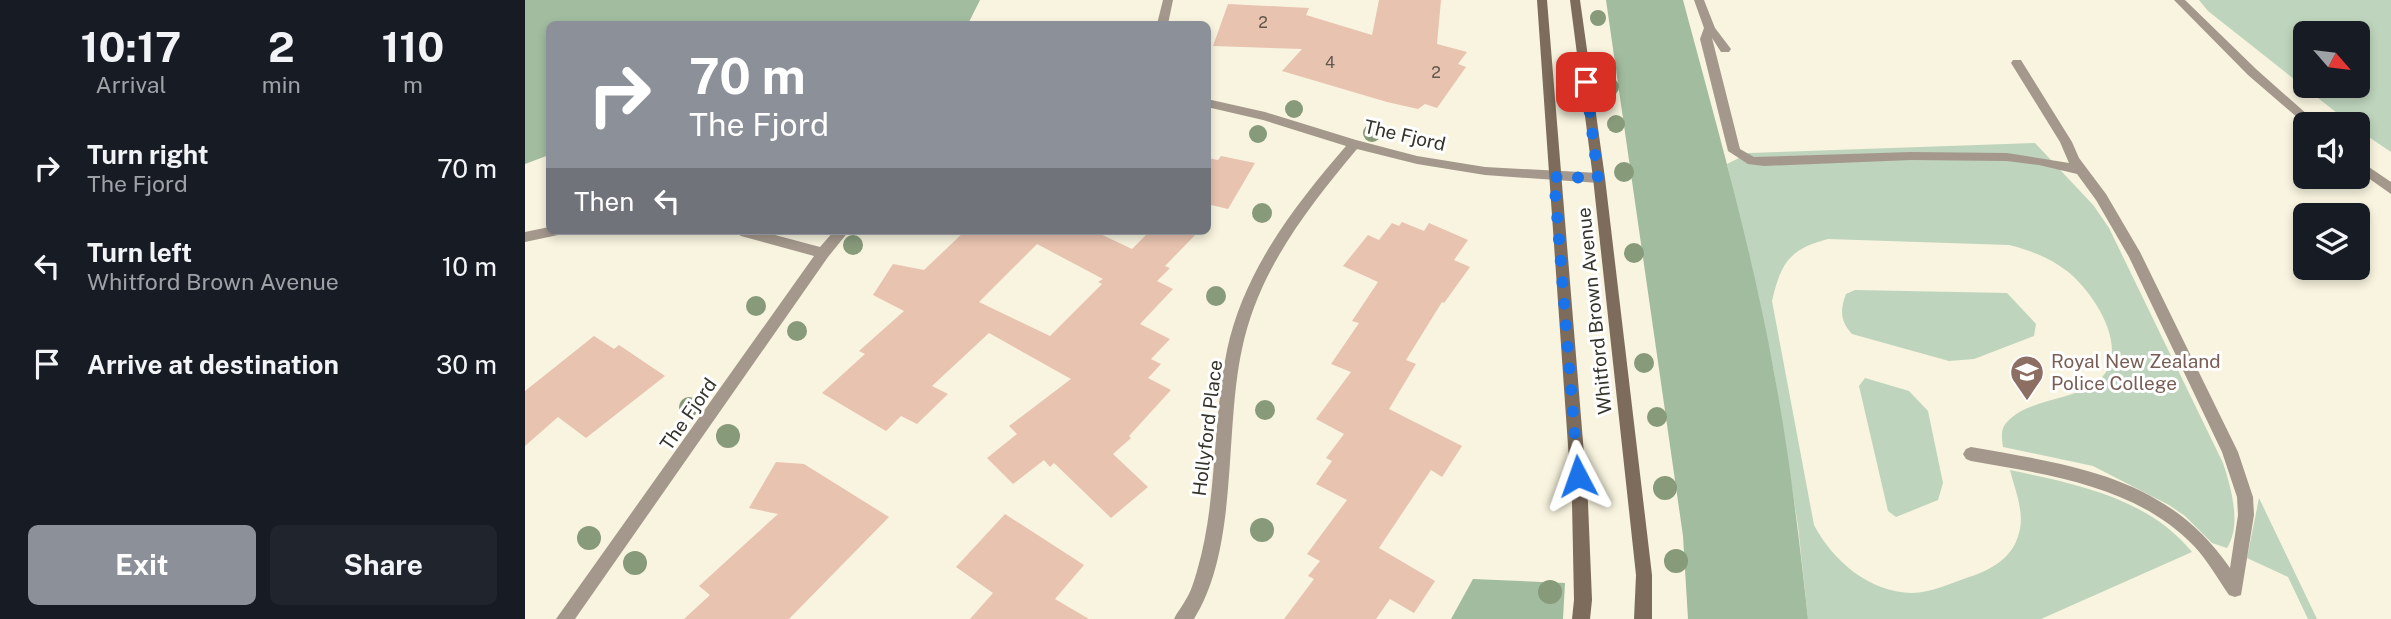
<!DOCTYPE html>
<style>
:root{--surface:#171b24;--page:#20242c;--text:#f1f3f6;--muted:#9ea1a6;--accent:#8c9099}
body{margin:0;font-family:"Public Sans",sans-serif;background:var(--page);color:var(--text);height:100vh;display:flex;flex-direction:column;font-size:26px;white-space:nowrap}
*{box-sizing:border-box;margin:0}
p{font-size:23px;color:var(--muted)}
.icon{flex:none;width:38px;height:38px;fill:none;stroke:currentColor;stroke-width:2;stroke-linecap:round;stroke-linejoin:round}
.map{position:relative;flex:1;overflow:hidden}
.drawer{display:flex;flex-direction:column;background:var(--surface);width:525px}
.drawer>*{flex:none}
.banner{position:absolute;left:21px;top:21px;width:665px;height:214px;border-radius:10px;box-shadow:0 4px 10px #0003;background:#8c9099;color:#fff;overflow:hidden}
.needle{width:46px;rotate:118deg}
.tools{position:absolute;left:1768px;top:21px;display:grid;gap:14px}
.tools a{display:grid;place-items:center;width:77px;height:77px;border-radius:10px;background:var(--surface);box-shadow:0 4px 10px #0003;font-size:35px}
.pin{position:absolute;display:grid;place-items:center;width:60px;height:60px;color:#fff;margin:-30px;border-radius:14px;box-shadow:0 4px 10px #0006}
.me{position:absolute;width:77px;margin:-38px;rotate:356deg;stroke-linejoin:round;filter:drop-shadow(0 0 5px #0008)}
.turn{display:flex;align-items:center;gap:24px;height:147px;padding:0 28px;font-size:32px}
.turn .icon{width:91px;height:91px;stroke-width:2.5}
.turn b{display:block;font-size:49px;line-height:60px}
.then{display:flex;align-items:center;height:66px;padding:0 28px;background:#0003;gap:14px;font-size:26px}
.eta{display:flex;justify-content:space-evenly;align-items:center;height:119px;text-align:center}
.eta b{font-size:42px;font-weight:700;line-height:49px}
.button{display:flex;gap:14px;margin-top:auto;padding:14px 28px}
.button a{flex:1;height:80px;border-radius:10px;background:var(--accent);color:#fff;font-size:28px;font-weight:700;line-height:80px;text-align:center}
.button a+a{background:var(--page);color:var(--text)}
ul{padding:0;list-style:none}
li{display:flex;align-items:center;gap:21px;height:98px;padding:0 28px}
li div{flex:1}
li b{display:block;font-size:26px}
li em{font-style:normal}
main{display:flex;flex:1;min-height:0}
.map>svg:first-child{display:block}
.green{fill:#bed4bc;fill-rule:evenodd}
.forest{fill:#a2bc9f}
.building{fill:#e8c3b0;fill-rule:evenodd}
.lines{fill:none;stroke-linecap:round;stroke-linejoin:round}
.service{fill:#a4988c;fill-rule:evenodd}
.minor{fill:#a4988c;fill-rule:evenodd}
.tertiary{fill:#a4988c;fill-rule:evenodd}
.secondary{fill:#7d6c5b;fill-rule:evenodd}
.tree{fill:#879a7a}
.route{stroke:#1a73e8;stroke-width:12;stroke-dasharray:0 21.6}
.labels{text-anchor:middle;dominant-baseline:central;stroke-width:6;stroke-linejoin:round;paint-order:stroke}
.number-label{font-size:16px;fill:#62584c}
.street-label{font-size:19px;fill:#35342b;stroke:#fff}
.education-label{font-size:19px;fill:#785e54;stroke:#fff;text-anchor:start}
</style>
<main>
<section class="drawer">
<div class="eta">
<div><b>10:17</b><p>Arrival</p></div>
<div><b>2</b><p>min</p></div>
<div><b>110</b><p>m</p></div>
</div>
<ul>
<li><svg class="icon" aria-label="right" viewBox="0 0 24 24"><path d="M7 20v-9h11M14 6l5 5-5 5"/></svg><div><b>Turn right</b><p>The Fjord</p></div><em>70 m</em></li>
<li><svg class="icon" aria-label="left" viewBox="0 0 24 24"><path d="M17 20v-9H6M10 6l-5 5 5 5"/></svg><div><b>Turn left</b><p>Whitford Brown Avenue</p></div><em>10 m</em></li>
<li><svg class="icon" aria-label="arrive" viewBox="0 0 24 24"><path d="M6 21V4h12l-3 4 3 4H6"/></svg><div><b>Arrive at destination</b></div><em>30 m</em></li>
</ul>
<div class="button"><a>Exit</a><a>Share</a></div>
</section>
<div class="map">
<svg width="1866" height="619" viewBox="0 0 1866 619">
<rect width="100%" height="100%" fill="#f8f4df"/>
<!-- green -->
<path class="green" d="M1674 0H1866V152L1832 129V124H1826L1683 11ZM1780 33H1832V86H1780Z
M1510 143 1569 206 1584 228 1698 463C1706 487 1717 525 1702 548L1687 543 1660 516 1644 505 1568 466 1478 447C1477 439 1475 429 1482 422 1503 399 1544 401 1569 384 1611 356 1570 293 1542 271 1525 258 1505 250 1484 245L1303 239C1265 249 1256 262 1247 301L1289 525C1308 561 1344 592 1387 593 1406 593 1426 583 1444 577 1466 570 1488 558 1494 533 1500 513 1490 490 1485 470 1550 484 1622 497 1667 552L1516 619H1283L1273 526 1249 372 1202 164 1224 153Z
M1330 290 1482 293 1511 324 1509 336 1449 359 1424 361 1327 334C1315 321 1315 310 1321 294Z
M1340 378 1384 391 1403 411 1418 483 1413 500 1371 517 1363 511 1334 386Z
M1734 498 1792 619H1783L1763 577 1722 558Z"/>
<!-- forest -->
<path class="forest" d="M0 0H455L443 24H24V155L0 164Z
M1081 0H1158C1191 123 1226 246 1249 372 1264 453 1274 536 1283 619H1163L1158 536Z
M948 579 1040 583 1038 619H926Z"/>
<!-- building -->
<path class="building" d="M854 0H916L912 44 942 52 933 64 941 67 912 108 900 104 893 109 862 102 757 71 777 49 688 46 703 4 784 8 781 15 847 35Z
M696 156 730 163 703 209 682 204V158L693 160Z
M877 222 899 231 904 223 943 240 929 260 945 267 919 303 917 302 881 360 891 364 864 409 937 446 917 477 906 470 854 548 910 581 889 613 865 599 851 619H759L789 579 783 576 795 561 782 554 822 500 791 484 807 461 801 458 819 434 791 419 826 372 806 364 834 323 827 321 853 282 818 266 843 235 854 240 867 223 874 226Z
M440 231H569L607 249 625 231H674L640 266 645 268 632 281 648 289 615 324 645 339 626 359 636 364 623 378 646 390 604 436 606 438 588 454 623 487 586 518 529 463 525 467 519 460 488 484 462 458 492 434 484 426 546 379 464 333 407 386 423 394 392 424 376 416 361 431 297 393 340 354 334 351 379 311 348 295 368 264 399 270ZM512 244 578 279 573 282 577 284 525 336 454 302Z
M69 336 89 349 94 345 140 376 61 438 33 417 0 446V391Z
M251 462 279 464 364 517 264 619H159L185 595 174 586 253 514 224 508Z
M480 514 559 565 530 599 564 619H445L468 593 431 567Z"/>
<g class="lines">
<!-- service -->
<path class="service" d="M1169 0H1179L1190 28 1206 49 1204 52H1196L1187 38 1215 149 1229 157 1386 152 1482 153 1544 163 1535 142 1486 63 1488 60H1496L1547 142 1554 158 1581 194 1615 252 1713 452 1728 497 1729 515 1716 595 1710 597 1704 595C1693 579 1683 561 1669 546 1611 486 1525 475 1446 461L1441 459 1438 454 1441 449 1446 447C1547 465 1642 476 1705 568L1713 515 1712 497 1697 452 1604 257 1571 200 1552 174 1514 165 1482 161 1386 160 1239 166 1223 164 1203 151 1175 39 1179 28Z"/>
<!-- minor -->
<path class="minor" d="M638 0H648L643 24H632Z
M682 99 740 112 831 140 892 156 960 167 1074 173 1080 178 1074 183 960 175 892 164 832 149C782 209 733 271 717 349 699 431 714 547 669 619H649C652 612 657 607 660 601 666 592 669 581 672 571 693 499 687 423 702 350 719 271 769 206 821 146L738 120 682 107Z
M24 227V231H35L33 235 0 242V232Z
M209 231H235L295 247 309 231H324L303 257 50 619H31L289 256 216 236Z"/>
<!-- tertiary -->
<path class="tertiary" d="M1649 0H1660L1731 69 1793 124H1780L1723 75Z
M1832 159 1866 182V194L1832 170Z"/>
<!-- secondary -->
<path class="secondary" d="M1012 0H1022L1063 503 1067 600 1065 619H1047L1049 600 1047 503Z
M1045 0H1055L1080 178 1127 575V619H1109L1111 575 1068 178Z"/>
</g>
<!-- trees -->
<g class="tree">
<circle cx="1073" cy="18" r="8"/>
<circle cx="1085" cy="87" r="9"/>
<circle cx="769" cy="109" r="9"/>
<circle cx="1091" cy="124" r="9"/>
<circle cx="847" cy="133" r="9"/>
<circle cx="733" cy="134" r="9"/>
<circle cx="1099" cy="172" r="10"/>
<circle cx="737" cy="213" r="10"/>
<circle cx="328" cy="245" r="10"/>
<circle cx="1109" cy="253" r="10"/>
<circle cx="691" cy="296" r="10"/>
<circle cx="231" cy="306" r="10"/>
<circle cx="272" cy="331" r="10"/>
<circle cx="1119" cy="363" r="10"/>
<circle cx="164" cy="407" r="10"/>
<circle cx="740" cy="410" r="10"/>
<circle cx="1132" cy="417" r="10"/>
<circle cx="203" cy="436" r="12"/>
<circle cx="1140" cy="488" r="12"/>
<circle cx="737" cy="530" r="12"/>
<circle cx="64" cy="538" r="12"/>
<circle cx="1151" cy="561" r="12"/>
<circle cx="110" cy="563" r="12"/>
<circle cx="1025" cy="592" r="12"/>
</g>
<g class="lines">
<!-- route -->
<path class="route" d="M1053 476 1029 177 1073 178 1061 82"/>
</g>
<!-- icons -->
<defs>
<g id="university-pin" transform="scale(1.75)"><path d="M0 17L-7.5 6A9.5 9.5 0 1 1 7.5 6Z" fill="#8d6e63" stroke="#fff"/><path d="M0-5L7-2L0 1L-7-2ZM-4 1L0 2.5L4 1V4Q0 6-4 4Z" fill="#fff"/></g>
</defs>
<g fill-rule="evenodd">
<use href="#university-pin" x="1502" y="372"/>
</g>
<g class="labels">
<!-- number labels -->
<g class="number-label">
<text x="738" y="22">2</text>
<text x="805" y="62">4</text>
<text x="911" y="72">2</text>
</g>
<!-- street labels -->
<g class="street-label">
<text transform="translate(880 135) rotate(13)">The Fjord</text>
<text transform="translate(1069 311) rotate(-96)">Whitford Brown Avenue</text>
<text transform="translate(163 414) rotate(-55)">The Fjord</text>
<text transform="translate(682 428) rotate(-83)">Hollyford Place</text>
</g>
<!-- education labels -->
<g class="education-label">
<text x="1526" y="361">Royal New Zealand<tspan x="1526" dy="22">Police College</tspan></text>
</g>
</g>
</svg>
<div class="tools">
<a><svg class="needle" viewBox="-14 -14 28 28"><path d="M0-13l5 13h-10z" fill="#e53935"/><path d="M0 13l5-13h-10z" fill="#9ea1a6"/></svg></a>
<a><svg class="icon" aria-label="sound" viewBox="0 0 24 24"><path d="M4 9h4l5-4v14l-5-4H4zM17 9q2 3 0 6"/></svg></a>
<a><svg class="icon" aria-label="layers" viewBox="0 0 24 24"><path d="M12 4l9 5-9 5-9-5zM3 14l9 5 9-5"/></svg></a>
</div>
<div class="pin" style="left:1061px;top:82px;background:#d93025"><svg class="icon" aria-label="arrive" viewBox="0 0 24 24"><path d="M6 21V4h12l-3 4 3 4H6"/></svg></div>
<svg class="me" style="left:1053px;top:476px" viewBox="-20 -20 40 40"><path d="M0-17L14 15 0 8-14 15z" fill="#1a73e8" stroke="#fff" stroke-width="4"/></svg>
<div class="banner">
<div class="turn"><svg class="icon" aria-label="right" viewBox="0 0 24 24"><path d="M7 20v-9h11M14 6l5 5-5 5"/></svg><div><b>70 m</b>The Fjord</div></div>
<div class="then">Then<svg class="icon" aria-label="left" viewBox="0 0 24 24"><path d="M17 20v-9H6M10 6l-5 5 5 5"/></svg></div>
</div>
</div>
</main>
